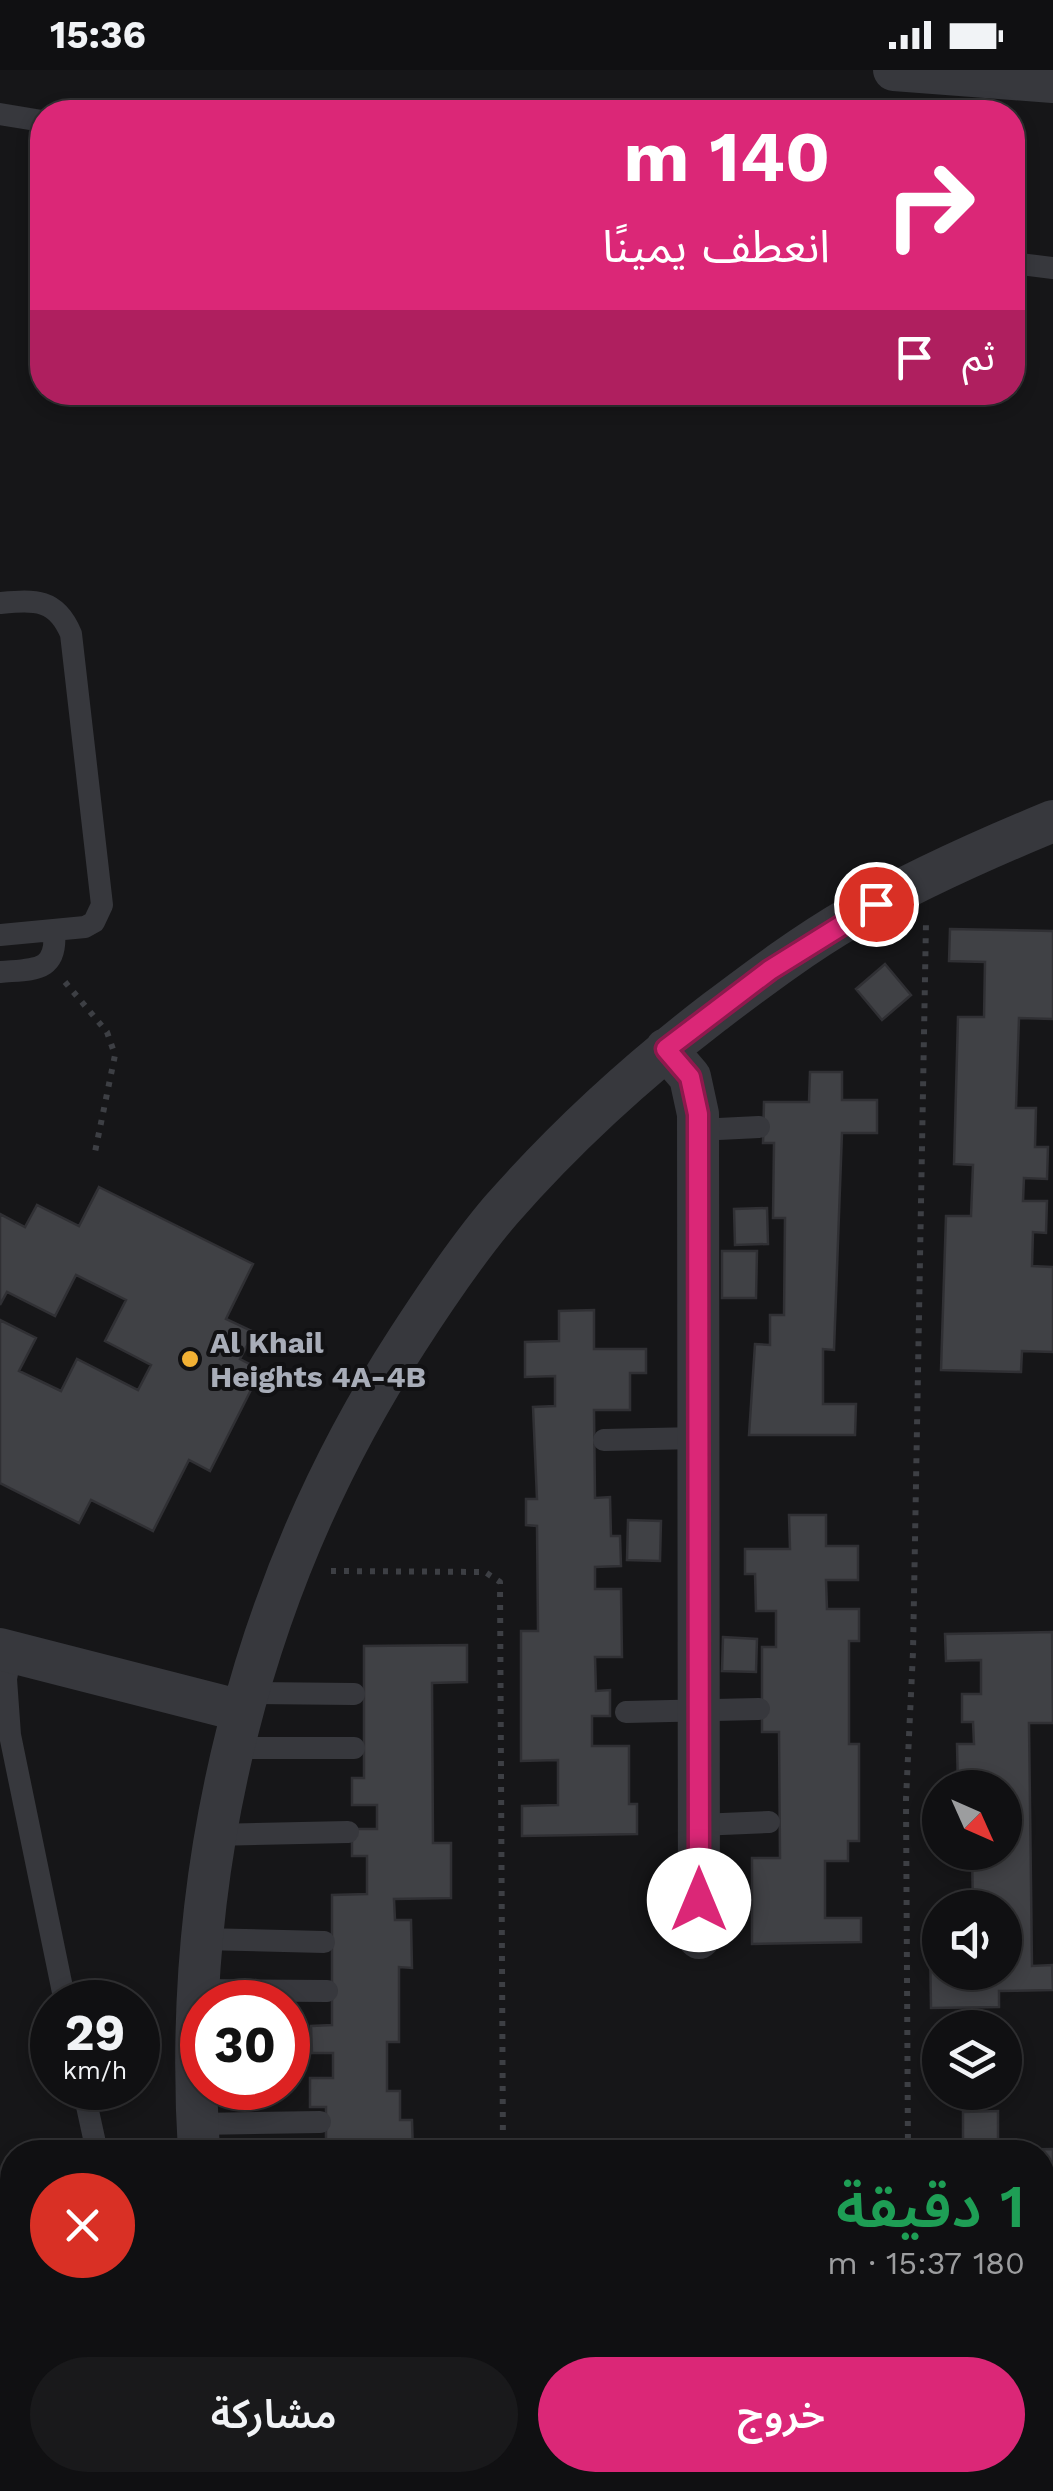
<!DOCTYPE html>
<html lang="ar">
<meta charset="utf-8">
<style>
:root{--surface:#101012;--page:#19191b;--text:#f1f3f6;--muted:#9c9d9f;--line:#303032;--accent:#db2777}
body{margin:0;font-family:"Work Sans","Noto Sans Arabic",sans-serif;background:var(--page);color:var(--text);direction:rtl;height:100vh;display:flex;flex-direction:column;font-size:38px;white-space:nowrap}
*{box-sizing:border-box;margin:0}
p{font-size:32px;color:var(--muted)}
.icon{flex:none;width:55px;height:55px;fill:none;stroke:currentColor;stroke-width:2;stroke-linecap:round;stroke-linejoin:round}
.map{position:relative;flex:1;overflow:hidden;direction:ltr}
.side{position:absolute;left:0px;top:2070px;width:1055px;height:352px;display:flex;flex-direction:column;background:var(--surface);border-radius:40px 40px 0 0;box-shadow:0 5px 15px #0003,0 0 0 2px var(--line);direction:rtl}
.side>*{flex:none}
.guide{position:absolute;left:30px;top:30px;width:995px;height:305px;border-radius:40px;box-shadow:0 5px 15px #0003,0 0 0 2px var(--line);direction:rtl;background:#db2777;color:#fff;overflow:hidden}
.needle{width:65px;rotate:135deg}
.buttons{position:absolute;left:922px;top:1700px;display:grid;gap:20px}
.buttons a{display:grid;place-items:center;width:100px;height:100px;border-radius:50%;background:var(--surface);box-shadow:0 5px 15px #0003,0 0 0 2px var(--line);font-size:50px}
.speed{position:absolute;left:30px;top:1910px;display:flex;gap:20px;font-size:50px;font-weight:700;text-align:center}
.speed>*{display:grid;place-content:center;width:130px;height:130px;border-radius:50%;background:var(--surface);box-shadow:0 5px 15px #0003,0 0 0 2px var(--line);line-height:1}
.speed small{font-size:25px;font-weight:400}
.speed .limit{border:15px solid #d22;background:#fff;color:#111}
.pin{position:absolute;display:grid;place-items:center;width:85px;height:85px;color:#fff;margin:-42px;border:5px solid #fff;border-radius:50%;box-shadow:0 2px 10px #0007}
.me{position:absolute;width:110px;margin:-55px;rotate:0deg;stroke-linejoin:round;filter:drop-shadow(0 0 8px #0008)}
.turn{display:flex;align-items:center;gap:35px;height:210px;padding:0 30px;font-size:45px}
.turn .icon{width:130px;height:130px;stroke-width:2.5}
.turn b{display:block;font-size:70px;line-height:85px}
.then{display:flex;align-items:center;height:95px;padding:0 30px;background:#0003;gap:20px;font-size:38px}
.round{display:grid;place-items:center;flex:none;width:105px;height:105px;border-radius:52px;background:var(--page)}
.headline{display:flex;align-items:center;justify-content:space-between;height:170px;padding:0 30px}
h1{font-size:60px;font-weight:600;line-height:75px;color:#1e9e55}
.primary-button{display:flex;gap:20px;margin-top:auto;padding:20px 30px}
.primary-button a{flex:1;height:115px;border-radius:60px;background:var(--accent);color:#fff;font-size:40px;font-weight:600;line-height:115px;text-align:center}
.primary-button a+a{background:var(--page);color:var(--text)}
.status{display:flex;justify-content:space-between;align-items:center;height:70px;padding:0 50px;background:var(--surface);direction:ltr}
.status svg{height:28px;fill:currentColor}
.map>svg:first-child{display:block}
.building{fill:#404145;stroke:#303034;stroke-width:2.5}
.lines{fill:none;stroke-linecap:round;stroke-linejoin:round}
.path{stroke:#3d3f44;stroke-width:6;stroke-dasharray:5 8;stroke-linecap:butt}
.service{stroke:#37383d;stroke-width:22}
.minor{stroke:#37383d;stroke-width:42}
.route-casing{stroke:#8e194d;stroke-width:25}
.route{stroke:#db2777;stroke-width:18}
.poi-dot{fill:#f2b134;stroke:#111113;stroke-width:4}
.labels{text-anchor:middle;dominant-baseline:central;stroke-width:8;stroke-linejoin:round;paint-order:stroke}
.poi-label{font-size:30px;font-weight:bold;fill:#a8adb8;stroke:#111113;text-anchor:start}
</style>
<div class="status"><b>15:36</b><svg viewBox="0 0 49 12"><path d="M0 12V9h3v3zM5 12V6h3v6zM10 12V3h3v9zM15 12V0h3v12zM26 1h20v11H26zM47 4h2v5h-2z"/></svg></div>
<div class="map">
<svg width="1053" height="2421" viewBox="0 0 1053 2421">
<rect width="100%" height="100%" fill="#161618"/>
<!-- building -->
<path class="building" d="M950 859 1053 861V949L1019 948 1016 1038H1036L1035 1077H1048L1047 1109 1024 1108 1023 1131H1047L1046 1163 1033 1162 1032 1196 1053 1197V1282L1022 1281 1021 1302 941 1300 946 1146H971L973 1095 954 1094 958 947H984L985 892 949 891Z
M885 894 911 925 882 950 856 919Z
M810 1002H842V1030H877V1063H842L834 1280 823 1279V1334H856L855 1365H749L755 1274 770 1275V1245H784L785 1148H773L774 1073H763L764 1032H809Z
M99 1117 253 1194 226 1249 254 1262 240 1289 261 1300 210 1401 189 1390 153 1461 91 1430 79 1453 0 1413V1250L36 1268 19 1301 61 1321 77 1289 138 1320 151 1295 105 1271 126 1230 76 1205 55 1246 7 1222 0 1235V1144L25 1157 37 1135 79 1156Z
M767 1138 768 1174 735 1175 734 1139Z
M722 1181H757L756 1228H722Z
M594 1240V1279H646V1303H630V1340H594L595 1428 610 1427 611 1466H620L621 1496 595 1497V1519H621L622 1587H595L596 1621 610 1620V1646H592V1676H629V1734H637V1764L522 1766V1736L558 1735V1690L521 1691V1561H538L537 1456 526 1455V1429H537L533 1337 555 1336V1306L525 1307V1272L559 1271V1241Z
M789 1445H826V1476H858V1510H826L827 1539H859V1571H849V1674H859V1771H848V1791H825V1848H861V1872L752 1874V1788H780L779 1662H762V1577H776V1541H756L755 1504H745V1479H790Z
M628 1450 661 1451 660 1491 627 1490Z
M1052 1562 1053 1653H1029L1032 1896 1052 1895 1053 1920 999 1921V1937L931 1938 930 1871H940V1902H1005V1838H973L972 1782H1005V1718H958L957 1674H974L973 1652H962V1624H981V1590L946 1591 945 1564Z
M723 1567 757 1569 756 1602 722 1601Z
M467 1575V1612L432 1613 433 1773H451V1828L394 1829 395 1850H411L412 1898 399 1897V1972H387V2021H400V2050H412L413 2082H338V2078L326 2079V2037H310V2008H333V1983H312L311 1956 332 1955V1825L367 1824V1786H352V1759H377V1735H352V1708H364V1576Z
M998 2041V2080L1053 2079V2103H1042V2082H926V2071H963V2042Z
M1042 2318H1051L1053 2408H1042Z
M523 2410H600V2421H522Z
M777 2410H850V2413H862V2421H777Z"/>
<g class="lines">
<!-- path -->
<path class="path" d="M65 912 107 962 115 985 95 1082
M331 1501 485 1502 500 1512 503 2082
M908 2082 906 1729 913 1582 926 852
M504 2410V2421
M910 2410 911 2421"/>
<!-- service -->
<path class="service" d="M0 44 42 51
M1012 193 1053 198
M0 533C35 530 56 528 71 564L102 835 94 852 85 857 0 865
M0 902C33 899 58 903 54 861
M698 1060 759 1057
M604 1370 698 1368
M11 1582 6 1609 10 1665 65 1932
M246 1623 354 1624
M626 1642 759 1639
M232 1678H354
M699 1755 769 1752
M214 1765 348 1762
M201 1869 324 1872
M197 1920 327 1921
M83 2018 97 2082
M197 2054 320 2052
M0 2179 12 2237
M50 2410 52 2421
M164 2410 167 2421"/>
<!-- minor -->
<path class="minor" d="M894 0 1053 12
M666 979 690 1007 698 1044 699 1868
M0 1579 242 1641
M199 2082C181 1797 251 1512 407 1271 436 1226 466 1181 501 1140 565 1067 636 1002 713 943 758 909 804 874 853 846 917 809 985 779 1053 751
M265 2410 269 2421
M700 2410 701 2421"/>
</g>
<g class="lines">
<!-- route casing -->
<g class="route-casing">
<path id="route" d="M699 1830 698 1044 690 1007 666 979 770 900 876 834"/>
</g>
<!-- route -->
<use href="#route" class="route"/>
</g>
<!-- markers -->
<circle class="poi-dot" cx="190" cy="1289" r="10"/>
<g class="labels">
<!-- poi labels -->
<g class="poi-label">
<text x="210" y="1272">Al Khail<tspan x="210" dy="34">Heights 4A-4B</tspan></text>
</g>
</g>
</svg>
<div class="buttons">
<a><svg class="needle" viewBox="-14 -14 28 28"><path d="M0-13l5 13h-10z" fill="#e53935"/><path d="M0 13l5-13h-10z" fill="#9c9d9f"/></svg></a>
<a><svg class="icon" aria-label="sound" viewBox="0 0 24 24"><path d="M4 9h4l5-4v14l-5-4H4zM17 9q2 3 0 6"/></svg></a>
<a><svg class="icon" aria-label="layers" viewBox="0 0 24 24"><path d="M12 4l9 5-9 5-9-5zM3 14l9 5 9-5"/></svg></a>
</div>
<div class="speed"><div>29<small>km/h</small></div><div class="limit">30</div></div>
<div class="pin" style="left:876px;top:834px;background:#d93025"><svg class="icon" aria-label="arrive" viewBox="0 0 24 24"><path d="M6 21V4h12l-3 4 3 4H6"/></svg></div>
<svg class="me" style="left:699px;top:1830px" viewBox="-20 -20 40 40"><circle r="19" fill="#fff"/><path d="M0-13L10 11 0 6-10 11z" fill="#db2777"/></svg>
<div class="guide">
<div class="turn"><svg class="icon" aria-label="right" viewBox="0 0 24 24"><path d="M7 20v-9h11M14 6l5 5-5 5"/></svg><div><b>140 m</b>انعطف يمينًا</div></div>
<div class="then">ثم<svg class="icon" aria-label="arrive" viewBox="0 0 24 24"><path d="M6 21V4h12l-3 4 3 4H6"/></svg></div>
</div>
<section class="side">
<div class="headline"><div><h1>1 دقيقة</h1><p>180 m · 15:37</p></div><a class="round" style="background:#d93025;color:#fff"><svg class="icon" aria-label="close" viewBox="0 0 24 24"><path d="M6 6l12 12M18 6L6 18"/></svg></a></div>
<div class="primary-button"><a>خروج</a><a>مشاركة</a></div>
</section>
</div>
